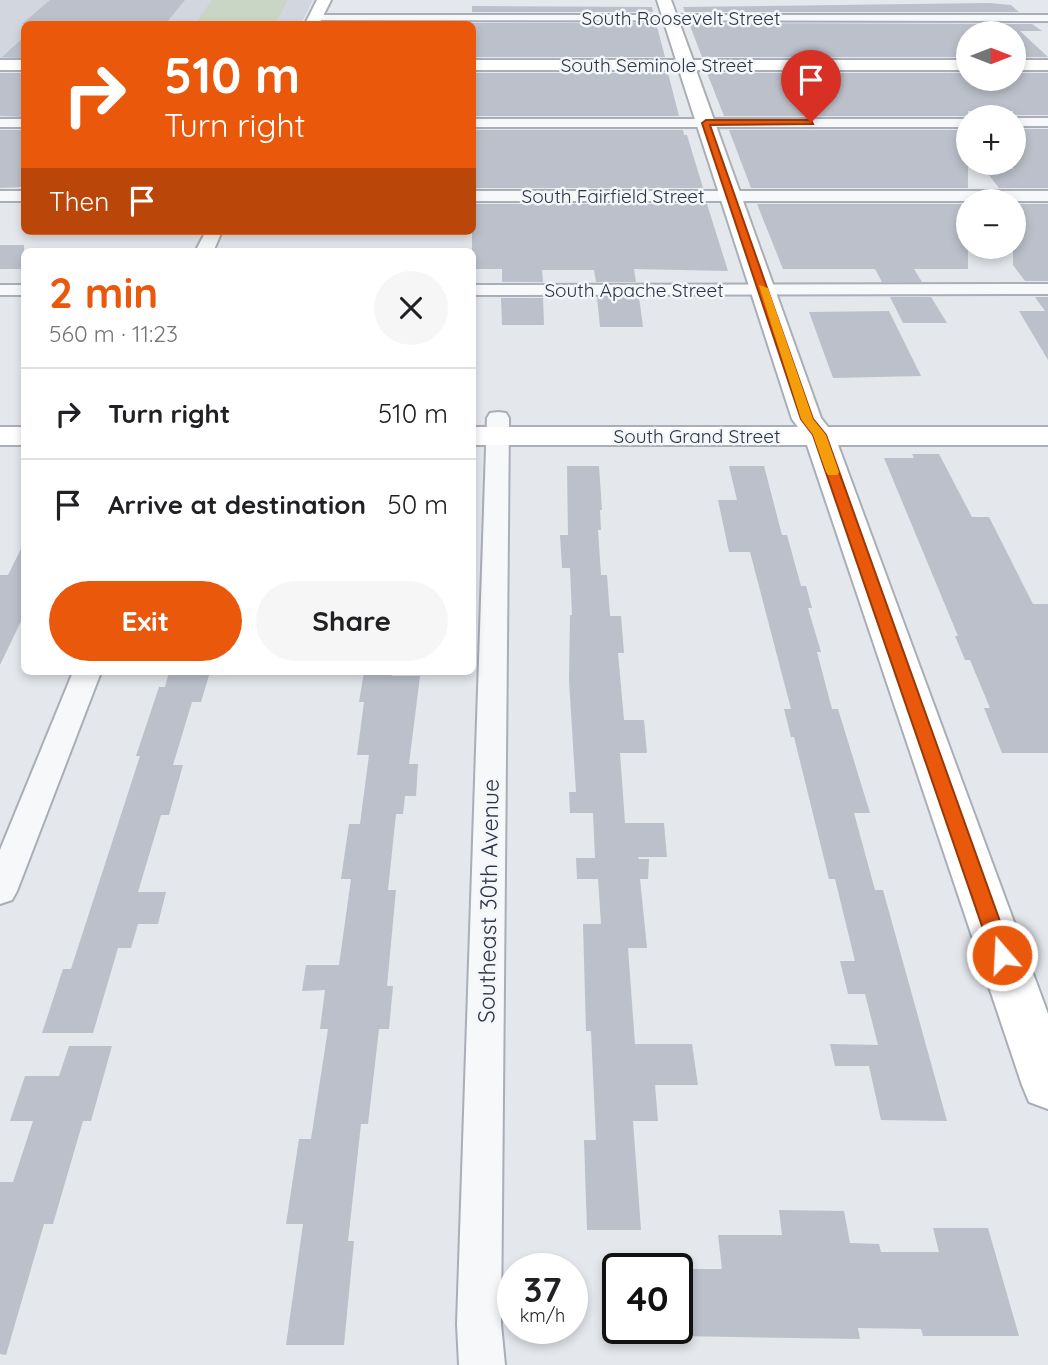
<!DOCTYPE html>
<meta charset="utf-8">
<style>
:root{--surface:#fff;--page:#f6f6f6;--text:#202124;--muted:#757577;--line:#e0e0e0;--accent:#ea580c}
body{margin:0;font-family:Quicksand,sans-serif;background:var(--page);color:var(--text);height:100vh;display:flex;flex-direction:column;font-size:26px;white-space:nowrap}
*{box-sizing:border-box;margin:0}
p{font-size:23px;color:var(--muted)}
.icon{flex:none;width:38px;height:38px;fill:none;stroke:currentColor;stroke-width:2;stroke-linecap:round;stroke-linejoin:round}
.map{position:relative;flex:1;overflow:hidden}
.sheet{position:absolute;left:21px;top:248px;width:455px;height:427px;display:flex;flex-direction:column;background:var(--surface);border-radius:10px;box-shadow:0 4px 10px #0003}
.sheet>*{flex:none}
.top-card{position:absolute;left:21px;top:21px;width:455px;height:214px;border-radius:10px;box-shadow:0 4px 10px #0003;background:#ea580c;color:#fff;overflow:hidden}
.needle{width:46px;rotate:90deg}
.buttons{position:absolute;left:956px;top:21px;display:grid;gap:14px}
.buttons a{display:grid;place-items:center;width:70px;height:70px;border-radius:50%;background:var(--surface);box-shadow:0 4px 10px #0003;font-size:35px}
.speed{position:absolute;left:497px;top:1253px;display:flex;gap:14px;font-size:35px;font-weight:700;text-align:center}
.speed>*{display:grid;place-content:center;width:91px;height:91px;border-radius:50%;background:var(--surface);box-shadow:0 4px 10px #0003;line-height:1}
.speed small{font-size:18px;font-weight:400}
.speed .limit{border:4px solid #111;border-radius:10px;background:#fff;color:#111}
.pin{position:absolute;display:grid;place-items:center;width:60px;height:60px;color:#fff;margin:-72px -30px;border-radius:50% 50% 50% 0;rotate:-45deg;box-shadow:0 0 7px #0007}
.pin .icon{rotate:45deg}
.me{position:absolute;width:77px;margin:-38px;rotate:341deg;stroke-linejoin:round;filter:drop-shadow(0 0 5px #0008)}
.turn{display:flex;align-items:center;gap:24px;height:147px;padding:0 28px;font-size:32px}
.turn .icon{width:91px;height:91px;stroke-width:2.5}
.turn b{display:block;font-size:49px;line-height:60px}
.then{display:flex;align-items:center;height:66px;padding:0 28px;background:#0003;gap:14px;font-size:26px}
.round{display:grid;place-items:center;flex:none;width:74px;height:74px;border-radius:37px;background:var(--page)}
.overview{display:flex;align-items:center;justify-content:space-between;height:119px;padding:0 28px}
h1{font-size:42px;font-weight:800;line-height:52px;color:var(--accent)}
.action{display:flex;gap:14px;margin-top:auto;padding:14px 28px}
.action a{flex:1;height:80px;border-radius:42px;background:var(--accent);color:#fff;font-size:28px;font-weight:800;line-height:80px;text-align:center}
.action a+a{background:var(--page);color:var(--text)}
ul{padding:0;list-style:none}
li{display:flex;align-items:center;gap:21px;height:91px;padding:0 28px;border-top:2px solid var(--line)}
li div{flex:1}
li b{display:block;font-size:26px}
li em{font-style:normal}
.map>svg:first-child{display:block}
.built{fill:#d2d6de}
.green{fill:#c9d6c5}
.building{fill:#bbc0ca}
.lines{fill:none;stroke-linecap:round;stroke-linejoin:round}
.street-casing{stroke:#a9aeb7;stroke-width:4}
.secondary-casing{stroke:#a9aeb7;stroke-width:4}
.street{fill:#f7f8fa;fill-rule:evenodd}
.secondary{fill:#fff;fill-rule:evenodd}
.route{fill:#ea580c;stroke:#983908;stroke-width:2}
.slow{fill:#f59e0b}
.labels{text-anchor:middle;dominant-baseline:central;stroke-width:5;stroke-linejoin:round;paint-order:stroke}
.far-street-label{font-size:19px;fill:#2b3445;stroke:#f4f6f9}
.street-label{font-size:23px;fill:#2b3445;stroke:#f4f6f9}
</style>
<div class="map">
<svg width="1048" height="1365" viewBox="0 0 1048 1365">
<rect width="100%" height="100%" fill="#e4e7ec"/>
<!-- built -->
<path class="built" d="M0 0H313L301 24H24V62H0Z"/>
<!-- green -->
<path class="green" d="M212 0H288L275 24H195Z"/>
<!-- building -->
<path class="building" d="M50 0H185L167 22 158 24H22Z
M989 3 1011 5 1019 12H685L683 7Z
M472 6 652 7 653 12H472Z
M472 23H656L665 57H472Z
M689 23 1032 24 1042 31H1020L1048 57H1013V33H968V57H702Z
M24 37V58L2 57Z
M24 73V117L0 116V73Z
M472 73H668L679 116H472Z
M707 73H968V79H1013V73H1048V115H1013V111H968V116H724Z
M1013 129H1048V188H999L984 169H1013Z
M24 130V187L0 188V130Z
M472 130H683L684 135H687L703 188H472Z
M729 130H968V188H751Z
M472 204H707L728 271 634 269 636 282H596L594 270H542L543 282H502V269H472Z
M757 204H968V269H914L922 282H882L875 269H783Z
M1013 204H1048V281H1025L1013 265Z
M0 245H24V269H0Z
M597 297H639L643 327H600Z
M890 297H931L947 323H903Z
M1035 297H1048V360L1019 311H1045Z
M501 298H543L544 325H502Z
M889 311 921 376 833 378 809 312Z
M912 454H939L972 517H989L1033 604H1048V753H1002L984 708H990L970 660H965L955 636H958L884 458H914Z
M567 466H599L602 510H600L601 530H598L601 575H607L610 616H621L624 653H618L624 720H644L647 753H620L625 823H664L667 857H638L639 859H649L648 879H640L647 948H628L635 1044H692L698 1085H655L658 1121H633L641 1230H587L584 1140H596L591 1031H586L583 924H601L598 879H577L576 858H595L593 813H570L569 792H576L569 681 570 615H572L570 568H562L560 535H568Z
M729 466H764L782 535H787L801 586H806L812 608H808L821 652H817L832 709H838L870 813H854L875 890H883L947 1121 881 1120 869 1066H835L830 1044 878 1045 865 994H848L840 961H855L835 879H829L794 737H791L784 709H791L750 552H729L718 500H737Z
M24 543V615L0 665V575H8Z
M169 672H210L201 702H192L173 765H183L169 815H161L138 892H166L158 924H138L131 948H118L93 1033H42L63 969H71L140 756H136L159 687H165Z
M364 672H392V676H420L409 764H418L416 796H405L403 814H396L388 890H396L387 986H393L389 1029H379L368 1124H361L348 1241H354L344 1345H286L303 1224H286L299 1139H311L328 1029H320L325 990 302 991 306 965H339L351 879H341L349 824H360L369 755H357L364 702H359Z
M69 1046H112L91 1121H83L53 1224H44L6 1355 0 1354V1182H13L33 1121H10L25 1076H59Z
M779 1210 844 1211 850 1243 879 1244 881 1252H939L933 1228H988L1019 1336H923L921 1329 858 1328 860 1339 677 1336V1269H722L718 1235H782Z"/>
<g class="lines">
<!-- street casing -->
<g class="street-casing">
<path id="street" d="M315 15H1048V21L311 20V16Z
M1013 118H1048V126H1013Z
M0 119H24V127H0Z
M472 119H968V127H472Z
M0 191H24V201H0Z
M472 191H1048V201H472Z
M206 231H222L213 252H195Z
M1048 284V294L472 295V285Z
M0 285H24V295H0Z
M498 412 506 413 509 418 501 1324 505 1365H459L457 1324 487 418 490 413Z
M73 672H101L17 891 12 900 0 904V850Z"/>
</g>
<!-- secondary casing -->
<g class="secondary-casing">
<path id="secondary" d="M317 0H331L319 24H305Z
M657 0H671L693 60H968V70H696L821 418 828 427H1048V445H838L1048 1014V1109L1029 1102 1022 1085 807 445H472V427H798L792 419 679 70H472V60H676Z
M0 60H24V70H0Z
M1013 60H1048V70H1013Z
M0 427H24V445H0Z"/>
</g>
<!-- street -->
<use href="#street" class="street"/>
<!-- secondary -->
<use href="#secondary" class="secondary"/>
</g>
<!-- route -->
<path class="route" d="M811 120 813 124 710 125 813 419 826 435 1012 955 1009 961 1002 963 995 961 992 955 813 435 801 419 702 123 706 120Z"/>
<!-- slow -->
<path class="slow" d="M759 285 768 288 813 419 826 435 839 472 837 475H828L826 472 813 435 801 419Z"/>
<g class="labels">
<!-- far-street labels -->
<g class="far-street-label">
<text x="681" y="18">South Roosevelt Street</text>
<text x="657" y="65">South Seminole Street</text>
<text x="613" y="196">South Fairfield Street</text>
<text x="634" y="290">South Apache Street</text>
<text x="697" y="436">South Grand Street</text>
</g>
<!-- street labels -->
<g class="street-label">
<text transform="translate(488 901) rotate(-89)">Southeast 30th Avenue</text>
</g>
</g>
</svg>
<div class="buttons">
<a><svg class="needle" viewBox="-14 -14 28 28"><path d="M0-13l5 13h-10z" fill="#e53935"/><path d="M0 13l5-13h-10z" fill="#757577"/></svg></a>
<a>+</a>
<a>−</a>
</div>
<div class="speed"><div>37<small>km/h</small></div><div class="limit">40</div></div>
<div class="pin" style="left:811px;top:122px;background:#d93025"><svg class="icon" aria-label="arrive" viewBox="0 0 24 24"><path d="M6 21V4h12l-3 4 3 4H6"/></svg></div>
<svg class="me" style="left:1002px;top:955px" viewBox="-20 -20 40 40"><circle r="17" fill="#ea580c" stroke="#fff" stroke-width="3"/><path d="M0-11L8 9 0 5-8 9z" fill="#fff"/></svg>
<div class="top-card">
<div class="turn"><svg class="icon" aria-label="right" viewBox="0 0 24 24"><path d="M7 20v-9h11M14 6l5 5-5 5"/></svg><div><b>510 m</b>Turn right</div></div>
<div class="then">Then<svg class="icon" aria-label="arrive" viewBox="0 0 24 24"><path d="M6 21V4h12l-3 4 3 4H6"/></svg></div>
</div>
<section class="sheet">
<div class="overview"><div><h1>2 min</h1><p>560 m · 11:23</p></div><a class="round"><svg class="icon" aria-label="close" viewBox="0 0 24 24"><path d="M6 6l12 12M18 6L6 18"/></svg></a></div>
<ul>
<li><svg class="icon" aria-label="right" viewBox="0 0 24 24"><path d="M7 20v-9h11M14 6l5 5-5 5"/></svg><div><b>Turn right</b></div><em>510 m</em></li>
<li><svg class="icon" aria-label="arrive" viewBox="0 0 24 24"><path d="M6 21V4h12l-3 4 3 4H6"/></svg><div><b>Arrive at destination</b></div><em>50 m</em></li>
</ul>
<div class="action"><a>Exit</a><a>Share</a></div>
</section>
</div>
